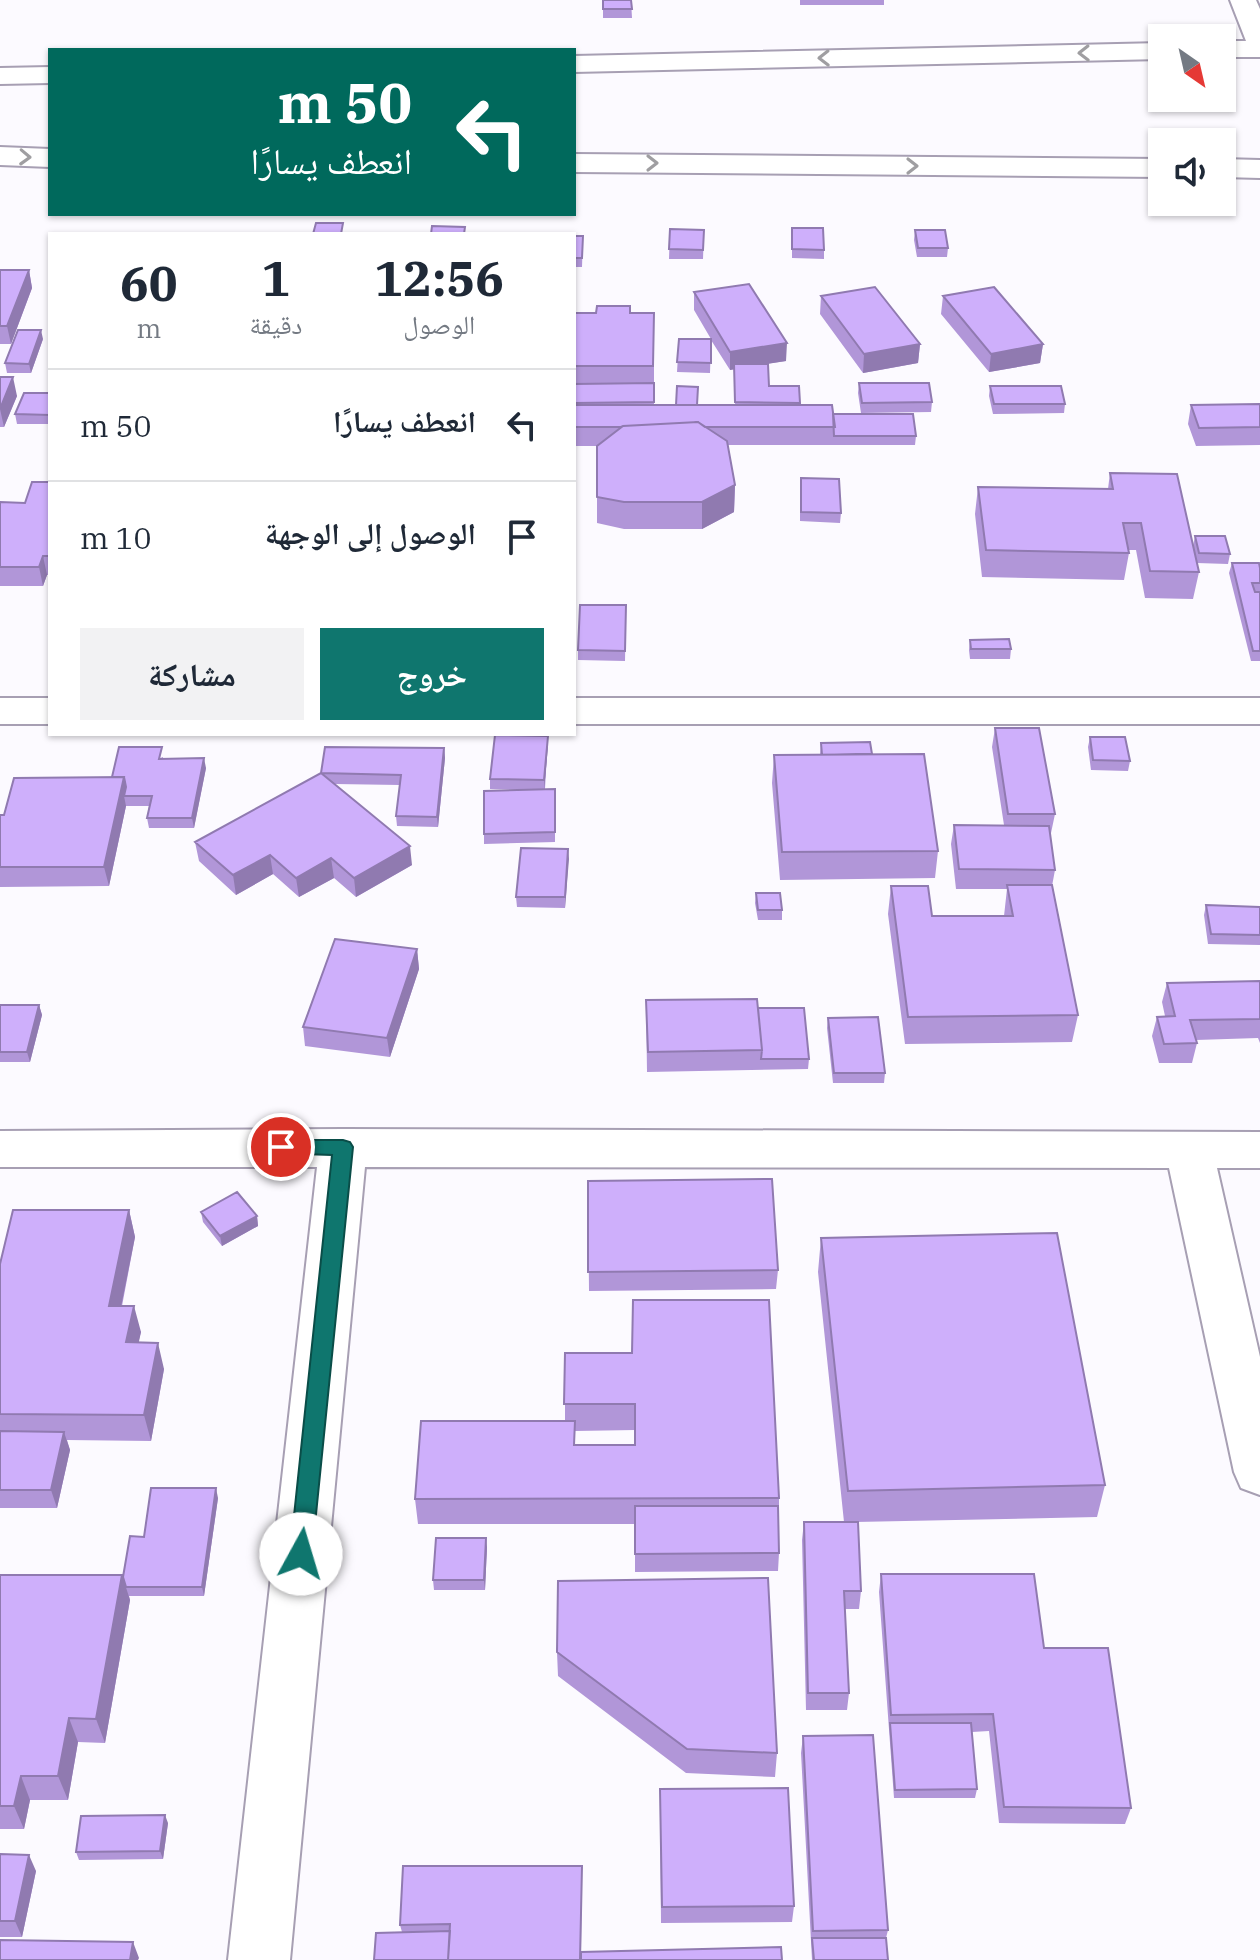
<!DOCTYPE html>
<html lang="ar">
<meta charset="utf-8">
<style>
:root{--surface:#fff;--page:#f2f2f3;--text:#1f2937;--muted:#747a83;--line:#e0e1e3;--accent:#0f766e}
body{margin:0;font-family:"IBM Plex Serif","Noto Naskh Arabic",serif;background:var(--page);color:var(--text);direction:rtl;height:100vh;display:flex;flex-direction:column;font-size:30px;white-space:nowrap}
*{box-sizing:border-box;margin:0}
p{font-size:26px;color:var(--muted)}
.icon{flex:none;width:44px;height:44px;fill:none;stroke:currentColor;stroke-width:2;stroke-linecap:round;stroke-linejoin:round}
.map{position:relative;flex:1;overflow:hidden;direction:ltr}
.details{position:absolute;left:48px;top:232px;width:528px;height:504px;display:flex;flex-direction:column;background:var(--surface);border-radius:0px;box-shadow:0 2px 6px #0004;direction:rtl}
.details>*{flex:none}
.banner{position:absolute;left:48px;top:48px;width:528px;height:168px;border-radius:0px;box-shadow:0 2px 6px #0004;direction:rtl;background:#00695c;color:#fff;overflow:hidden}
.needle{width:52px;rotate:146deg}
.controls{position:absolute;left:1148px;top:24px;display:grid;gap:16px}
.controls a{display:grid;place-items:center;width:88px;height:88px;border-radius:0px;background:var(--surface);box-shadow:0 2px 6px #0004;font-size:40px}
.pin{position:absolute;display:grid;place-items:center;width:68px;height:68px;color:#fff;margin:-34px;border:4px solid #fff;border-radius:50%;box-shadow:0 2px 8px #0007}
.me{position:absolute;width:88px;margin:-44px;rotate:6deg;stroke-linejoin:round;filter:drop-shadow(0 0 6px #0008)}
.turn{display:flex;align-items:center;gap:28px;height:168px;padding:0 32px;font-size:36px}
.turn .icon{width:104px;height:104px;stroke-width:2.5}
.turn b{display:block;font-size:56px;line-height:68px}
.eta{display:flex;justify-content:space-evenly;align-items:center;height:136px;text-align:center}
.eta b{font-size:48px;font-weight:800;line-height:56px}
.primary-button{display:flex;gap:16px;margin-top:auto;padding:16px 32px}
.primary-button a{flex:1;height:92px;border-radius:0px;background:var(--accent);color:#fff;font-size:32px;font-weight:800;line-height:92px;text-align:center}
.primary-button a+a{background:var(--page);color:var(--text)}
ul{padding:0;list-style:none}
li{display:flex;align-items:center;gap:24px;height:112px;padding:0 32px;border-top:2px solid var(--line)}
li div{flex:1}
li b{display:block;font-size:30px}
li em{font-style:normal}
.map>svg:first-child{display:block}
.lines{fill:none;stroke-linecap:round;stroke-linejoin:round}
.minor-casing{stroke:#a79fb3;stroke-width:4}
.major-casing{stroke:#a79fb3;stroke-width:4}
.minor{fill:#fff;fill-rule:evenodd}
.major{fill:#fff;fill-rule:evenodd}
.wall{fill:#b196d8;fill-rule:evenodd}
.shaded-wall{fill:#907ab0}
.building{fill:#ceaffb;stroke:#907ab0;stroke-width:2}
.oneway{stroke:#9f9ea1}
.route{fill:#0f766e;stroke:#0a4d48;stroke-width:2}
</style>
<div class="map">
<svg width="1260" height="1960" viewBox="0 0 1260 1960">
<rect width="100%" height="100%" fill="#fcfaff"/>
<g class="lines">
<!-- minor casing -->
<g class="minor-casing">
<path id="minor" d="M1230 0H1256L1260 9V49L1250 47 1246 41Z
M0 698H50V724H0Z
M574 698H1260V724H574Z
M343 1129 1260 1132V1168H1217L1260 1357V1495L1241 1488 1234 1472 1169 1168 365 1167 290 1960H228L317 1167H0V1131Z"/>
</g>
<!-- major casing -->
<g class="major-casing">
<path id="major" d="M1222 41H1260V57H1222Z
M1162 43V59L574 72V56Z
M50 67V83L0 84V68Z
M0 147 50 149V167L0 165Z
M574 154 1162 159V177L574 172Z
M1222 159 1260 160V178L1222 177Z"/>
</g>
<!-- minor -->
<use href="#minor" class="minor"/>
<!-- major -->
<use href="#major" class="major"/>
</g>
<!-- wall -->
<path class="wall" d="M603 0H631L632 18H603Z
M800 0H884V5H800Z
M792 228 824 250V259L792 258Z
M670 229 704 230 703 259H669Z
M915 230 948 248 947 257H917L914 240Z
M574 236H583L582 267H574Z
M0 270H29L32 288 11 344H0Z
M694 292 786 361 765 364 769 386H799L800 405 916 436 915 445H728L735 485 734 512 702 529H624L597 523V446H574V313H654V405H735L734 369 730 370 711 340 710 373 677 372 679 339H711L694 310Z
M821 296 920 344 918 363 863 373 820 314Z
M943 296 1043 344 1040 363 989 372 941 314Z
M43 339 31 373H7L5 363Z
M0 377 17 396 4 427H0Z
M859 383 932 402 931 412 861 413 858 393Z
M990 386 1065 404 1064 413 993 414 989 396Z
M50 393V424H17L15 414Z
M1260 404V445L1196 446 1188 424 1191 405Z
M1110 473 1199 572 1193 599 1145 598 1136 550H1128L1129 553 1124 580 982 577 975 514 978 487 1108 489Z
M50 482V575H47L43 586H0V502L25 503Z
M800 488 841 513 840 523 800 521Z
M1195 536 1230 554 1228 564 1197 563 1193 546Z
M1232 563 1260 568V661H1251L1229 573Z
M626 605 625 661 578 660V650Z
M970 640 1011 649 1010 659H970L969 650Z
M995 728 1055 814 1051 833H1050L1055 870 1052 886 1078 1015 1072 1042 905 1044 888 914 891 886 932 916H1004L1007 889H956L951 844 954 825H1004L992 747Z
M548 736 545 789H555V842L484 844V834L527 790 490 789V779Z
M1090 737 1130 761 1128 771 1091 770 1088 747Z
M821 743 872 754 938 851 935 878 780 880 772 783 774 755H820Z
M444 748 445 758 438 827 397 826 396 816 400 785 335 784 412 865 356 897 334 878 299 897 273 874 236 895 199 861 195 842 321 773Z
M163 757V759L206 768 194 828H149L147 818 149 806H126L109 886 0 887V815H4L112 777Z
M568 849 565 908 517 907 516 897Z
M756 893 782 910V920H758L755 903Z
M1206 905 1260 907V945L1208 944 1204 915Z
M417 949 419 969 390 1057 305 1046 303 1027Z
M1260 981V1043L1258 1038 1196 1040 1197 1043 1192 1063H1159L1152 1036 1157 1017 1165 1016 1162 1002 1167 983Z
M646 1000 758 1008 809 1059 808 1069 647 1072Z
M0 1005H39L42 1015 30 1062H0Z
M828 1018 885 1073 884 1083H833L827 1028Z
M588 1181 778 1270 776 1289 589 1291Z
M129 1210 135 1237 122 1306 141 1332 138 1343 164 1369 151 1441 67 1440 70 1450 57 1508H0V1264Z
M201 1212 257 1216 258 1226 222 1246 203 1222Z
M821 1238 1105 1485 1097 1517 855 1522 861 1591 859 1609H845L849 1693 847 1710H806L802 1540 804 1522H844L818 1272Z
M565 1353 779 1498V1553L778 1571 635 1572V1524H418L415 1499 565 1421ZM635 1430V1445H575V1431Z
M218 1498 204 1596H129L130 1600 105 1743 78 1742 68 1800H30L24 1829H0V1575L123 1577 144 1537Z
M487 1547 485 1590H434L433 1580Z
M881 1574 1044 1648 1131 1808 1125 1824 999 1823 989 1731 972 1732 977 1789 975 1798H894L879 1592Z
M557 1652 777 1753 775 1777 686 1773 558 1676Z
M803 1736 888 1930 886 1938 888 1960H812L801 1753Z
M660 1806 794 1906 792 1922 661 1923Z
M168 1823 163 1859 79 1860 76 1852Z
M0 1854 36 1871 22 1937H0Z
M582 1866 581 1952 374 1960 402 1932 400 1925Z"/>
<!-- shaded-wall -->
<path class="shaded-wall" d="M29 270 32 288 11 344 7 326Z
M41 330 43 339 31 373 29 364Z
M787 343 786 361 730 370V352Z
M920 344 918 363 863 373 864 354Z
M1043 344 1040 363 989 372 991 354Z
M13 377 17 396 4 427 0 409Z
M735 485 734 512 702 529V502Z
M43 556 47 575 43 586 39 567Z
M548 736V746L544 790V780Z
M444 748 445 758 438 827 437 817Z
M204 758 206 768 194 828 192 818Z
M124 777 128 796H124L126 806 109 886 104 867Z
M410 846 412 865 356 897 354 878Z
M568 849 569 859 565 908V897Z
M270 855 273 874 236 895 233 875Z
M331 858 334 878 299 897 296 878Z
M417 949 419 969 390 1057 387 1038Z
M39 1005 42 1015 30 1062 27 1052Z
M129 1210 135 1237 116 1332 109 1306Z
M257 1216 258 1226 222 1246 220 1236Z
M134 1306 141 1332 133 1369 126 1342Z
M158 1343 164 1369 151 1441 144 1415Z
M64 1432 70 1450 57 1508 51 1490Z
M216 1488 218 1498 204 1596 202 1587Z
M486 1538 487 1547 485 1590 484 1580Z
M122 1575 130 1600 105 1743 96 1719Z
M69 1718 78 1742 68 1800 58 1776Z
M21 1776 30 1800 24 1829 14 1806Z
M165 1815 168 1823 163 1859 160 1851Z
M29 1855 36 1871 22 1937 15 1921Z
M133 1942 139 1958 138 1960H130Z"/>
<!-- building -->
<path class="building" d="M603 0H631L632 9H603Z
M316 223H343L341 234H313Z
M432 226 465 227 464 234H431Z
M792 228H823L824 250 792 249Z
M670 229 704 230 703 250 669 249Z
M915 230H945L948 248H918Z
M574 236H583L582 258H574Z
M0 270H29L7 326H0Z
M749 284 787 343 730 352 694 292Z
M875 287 920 344 864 354 821 296Z
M994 287 1043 344 991 354 943 296Z
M597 306H630V313H654L653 366H574V313H596Z
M18 330H41L29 364 5 363Z
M679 339H711V363L677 362Z
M734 364H768L769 386H799L800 403 735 402Z
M0 377H13L0 409Z
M654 383V402L574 403V384Z
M859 383H929L932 402 862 403Z
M677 386 698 387 697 405H676Z
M990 386H1061L1065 404H994Z
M24 393H50V415L15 414Z
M1260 404V427L1199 428 1191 405Z
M574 405H832L835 427H705L698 422 623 426 621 427H574Z
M833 414H913L916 436H834Z
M698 422 727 441 735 485 702 502H624L597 497V446L623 426Z
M1110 473 1177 474 1199 572 1150 571 1141 523H1123L1129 553 986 550 978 487 1113 489Z
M801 478 839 479 841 513 801 512Z
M32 482H50V556H43L39 567H0V502L25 503Z
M1195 536H1225L1230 554 1199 553Z
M1232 563H1259L1260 568V583H1252L1255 592H1260V651H1253Z
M580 605H626L625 651 578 650Z
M1009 639 1011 649H971L970 640Z
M995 728H1039L1055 814H1008Z
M495 735 548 736 544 780 490 779Z
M1090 737H1125L1130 761 1093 760Z
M870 742 872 754 822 755 821 743Z
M119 747H162L159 759 204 758 192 818H147L152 796H124L126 787 124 777H112Z
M325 747 444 748 437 817 396 816 401 775 321 773Z
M924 754 938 851 782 852 774 755Z
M321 773 410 846 354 878 331 858 296 878 270 855 233 875 195 842Z
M124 777 104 867H0V815H4L14 778Z
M555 789V832L484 834V791Z
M954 825 1049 826 1055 870 959 869Z
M521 848 568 849 565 897H516Z
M1007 885H1052L1078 1015 908 1017 891 886H928L932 916H1013Z
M756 893H780L782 910H758Z
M1206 905 1260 907V935L1211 934Z
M335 939 417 949 387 1038 303 1027Z
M1260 981V1019L1190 1020 1197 1043 1164 1044 1157 1017 1175 1016 1167 983Z
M757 999 762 1050 648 1052 646 1000Z
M0 1005H39L27 1052H0Z
M758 1008H804L809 1059H761L762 1050Z
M878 1017 885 1073H834L828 1018Z
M772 1179 778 1270 588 1272V1181Z
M237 1192 257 1216 220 1236 201 1212Z
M13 1210H129L109 1306H134L126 1342 158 1343 144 1415 0 1414V1264Z
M1057 1233 1105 1485 848 1491 821 1238Z
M633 1300H769L779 1498 415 1499 421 1421H575L574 1445H635V1404H564L565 1353H632Z
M0 1431 64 1432 51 1490H0Z
M151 1488H216L202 1587H126L123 1577 130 1536 144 1537Z
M635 1506H778L779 1553 635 1554Z
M804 1522H858L861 1591H844L849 1693H808Z
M436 1538H486L484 1580H433Z
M881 1574H1034L1044 1648H1108L1131 1808 1004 1807 993 1714 891 1715Z
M0 1575H122L96 1719 69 1718 58 1776H21L14 1806H0Z
M768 1578 777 1753 687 1749 557 1652 558 1581Z
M890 1723H971L977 1789 895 1790Z
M873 1735 888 1930 813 1931 803 1736Z
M788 1788 794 1906 662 1907 660 1789Z
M165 1815 160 1851 76 1852 81 1816Z
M0 1854 29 1855 15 1921H0Z
M403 1866H582L580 1960H448L450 1924 400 1925Z
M450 1931 448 1960H374L376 1933Z
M812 1938H886L888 1960H814Z
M0 1940 133 1942 130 1960H0Z
M781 1947 782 1960H581V1952Z"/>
<!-- one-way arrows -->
<defs><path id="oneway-chevron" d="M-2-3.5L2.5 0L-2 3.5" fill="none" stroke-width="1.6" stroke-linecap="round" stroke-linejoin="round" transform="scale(2)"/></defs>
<g class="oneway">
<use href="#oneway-chevron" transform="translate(1084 53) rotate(179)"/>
<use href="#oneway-chevron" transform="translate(824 58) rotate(179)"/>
<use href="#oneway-chevron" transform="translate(25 157) rotate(2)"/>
<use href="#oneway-chevron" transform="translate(652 163)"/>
<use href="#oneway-chevron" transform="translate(912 166)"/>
</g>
<!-- route -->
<path class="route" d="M281 1140H343L350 1142 353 1147 312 1554 309 1561 301 1564 293 1561 290 1554 332 1155 274 1153 271 1147 274 1142Z"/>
</svg>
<div class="controls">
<a><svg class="needle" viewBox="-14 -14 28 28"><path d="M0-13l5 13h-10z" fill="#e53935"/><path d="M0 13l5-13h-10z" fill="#747a83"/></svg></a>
<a><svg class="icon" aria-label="sound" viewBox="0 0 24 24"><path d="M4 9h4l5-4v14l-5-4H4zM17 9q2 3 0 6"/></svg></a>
</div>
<div class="pin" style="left:281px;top:1147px;background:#d93025"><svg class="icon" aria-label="arrive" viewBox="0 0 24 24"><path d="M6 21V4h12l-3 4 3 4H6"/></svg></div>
<svg class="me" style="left:301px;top:1554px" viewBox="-20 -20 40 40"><circle r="19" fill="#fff"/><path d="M0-13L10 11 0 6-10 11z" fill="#0f766e"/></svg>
<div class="banner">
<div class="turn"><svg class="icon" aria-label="left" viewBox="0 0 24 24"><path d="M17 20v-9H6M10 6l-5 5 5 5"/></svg><div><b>50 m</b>انعطف يسارًا</div></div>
</div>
<section class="details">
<div class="eta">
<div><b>12:56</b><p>الوصول</p></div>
<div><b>1</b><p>دقيقة</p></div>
<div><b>60</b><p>m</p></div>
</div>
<ul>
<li><svg class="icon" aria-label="left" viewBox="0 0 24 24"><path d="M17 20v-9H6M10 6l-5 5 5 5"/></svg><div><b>انعطف يسارًا</b></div><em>50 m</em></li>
<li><svg class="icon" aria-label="arrive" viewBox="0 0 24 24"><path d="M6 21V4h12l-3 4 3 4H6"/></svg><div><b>الوصول إلى الوجهة</b></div><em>10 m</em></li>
</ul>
<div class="primary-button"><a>خروج</a><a>مشاركة</a></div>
</section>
</div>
